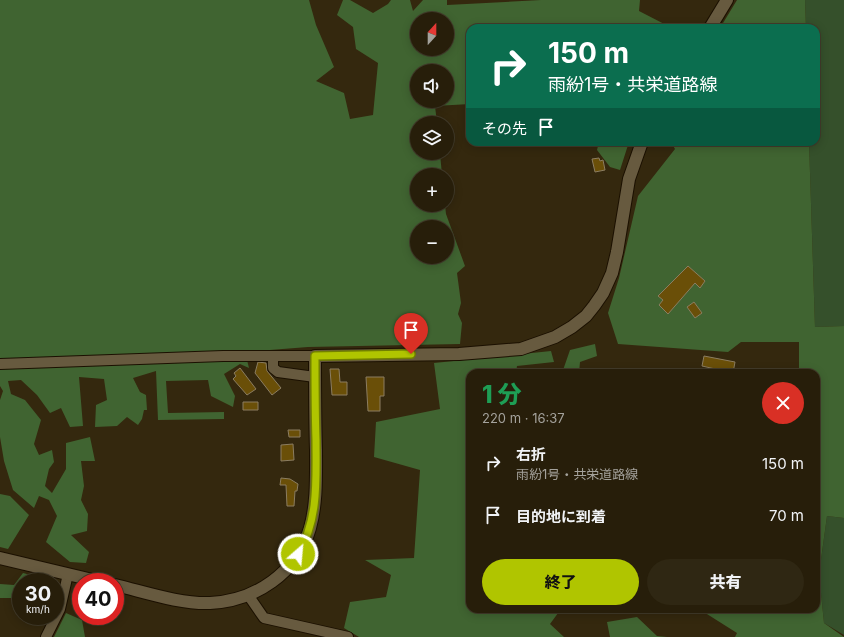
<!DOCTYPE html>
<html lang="ja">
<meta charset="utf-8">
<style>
:root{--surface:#271e0a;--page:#2f2713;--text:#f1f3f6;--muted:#a4a29c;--line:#433c2b;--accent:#b0c500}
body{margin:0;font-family:Inter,"Noto Sans JP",sans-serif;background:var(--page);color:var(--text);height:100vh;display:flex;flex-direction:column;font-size:15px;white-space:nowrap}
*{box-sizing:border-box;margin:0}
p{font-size:13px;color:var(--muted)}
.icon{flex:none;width:22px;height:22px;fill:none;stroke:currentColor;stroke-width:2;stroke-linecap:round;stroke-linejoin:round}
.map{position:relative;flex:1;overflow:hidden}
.drawer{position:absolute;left:466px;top:369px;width:354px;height:244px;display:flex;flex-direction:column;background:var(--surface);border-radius:12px;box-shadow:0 2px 10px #0003,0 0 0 1px var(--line)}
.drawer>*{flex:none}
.top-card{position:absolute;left:466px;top:24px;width:354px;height:122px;border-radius:12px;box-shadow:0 2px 10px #0003,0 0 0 1px var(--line);background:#0b6e4f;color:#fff;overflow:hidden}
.needle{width:26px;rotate:21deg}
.buttons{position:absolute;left:410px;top:12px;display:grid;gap:8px}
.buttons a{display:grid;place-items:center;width:44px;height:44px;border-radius:50%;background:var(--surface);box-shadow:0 2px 10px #0003,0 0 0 1px var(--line);font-size:20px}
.speed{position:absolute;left:12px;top:573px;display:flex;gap:8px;font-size:20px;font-weight:700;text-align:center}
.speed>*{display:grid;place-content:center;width:52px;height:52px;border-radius:50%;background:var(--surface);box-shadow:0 2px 10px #0003,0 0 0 1px var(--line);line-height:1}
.speed small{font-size:10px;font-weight:400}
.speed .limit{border:6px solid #d22;background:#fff;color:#111}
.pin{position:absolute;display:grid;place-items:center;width:34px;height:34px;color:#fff;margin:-41px -17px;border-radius:50% 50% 50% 0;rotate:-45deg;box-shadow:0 0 4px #0007}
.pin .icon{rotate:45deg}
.me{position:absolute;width:44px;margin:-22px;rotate:27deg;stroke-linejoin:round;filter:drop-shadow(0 0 3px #0008)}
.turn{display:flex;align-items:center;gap:14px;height:84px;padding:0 16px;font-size:18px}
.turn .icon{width:52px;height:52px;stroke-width:2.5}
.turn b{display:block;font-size:28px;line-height:34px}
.then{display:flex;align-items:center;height:38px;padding:0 16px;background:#0003;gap:8px;font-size:15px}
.round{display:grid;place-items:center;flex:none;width:42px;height:42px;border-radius:21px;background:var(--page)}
.summary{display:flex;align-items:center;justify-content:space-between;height:68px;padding:0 16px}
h1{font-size:24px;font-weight:800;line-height:30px;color:#1e9e55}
.action{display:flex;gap:8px;margin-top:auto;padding:8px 16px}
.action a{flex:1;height:46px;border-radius:24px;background:var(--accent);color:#111;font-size:16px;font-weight:800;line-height:46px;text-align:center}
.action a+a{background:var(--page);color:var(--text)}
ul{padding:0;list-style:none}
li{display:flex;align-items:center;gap:12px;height:52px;padding:0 16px}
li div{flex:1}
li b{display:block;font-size:15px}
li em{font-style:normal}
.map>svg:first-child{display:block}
.green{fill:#35502b}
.forest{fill:#406431;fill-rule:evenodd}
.building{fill:#6a4f08;stroke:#8b7d61}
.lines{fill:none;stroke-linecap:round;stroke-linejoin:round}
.minor-casing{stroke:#1b1000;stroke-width:12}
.tertiary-casing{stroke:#1b1000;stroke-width:14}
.minor{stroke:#675a3f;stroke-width:10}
.tertiary{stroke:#675a3f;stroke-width:12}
.route-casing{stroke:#728000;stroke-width:10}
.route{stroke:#b0c500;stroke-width:7}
</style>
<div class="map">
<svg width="844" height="637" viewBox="0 0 844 637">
<rect width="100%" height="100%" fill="#34280e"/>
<!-- green -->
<path class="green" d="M805 0H844V326L815 327 809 142H816V28H806Z
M827 516 844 518V635L824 623 819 574Z"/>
<!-- forest -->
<path class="forest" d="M0 0H309L316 25 334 67 316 81 344 93 350 119 373 115 378 63 356 49 353 27 337 15 343 0H350L373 13 388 4 391 0H410L413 11 423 0H447V5L541 0H640L639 11 672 28H470V104L435 106 437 123H417V153H440L442 175H417V205H445L446 214 465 266 457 273 461 303 458 314 462 323 460 344 308 347 245 352 249 368 240 364 224 374 235 396 233 407 211 396 208 380 166 381 168 413 224 412V419L158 420 156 371 133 378 140 392 146 395 147 410H144L142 419 138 425 127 417 117 426 95 427 96 405 107 400 104 379 79 377 83 426 70 427 61 408 50 413 37 395 21 380 8 381 11 394 25 400 41 420 34 444 39 455 52 450 54 462 49 469 45 486 52 493 66 469V443L90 437 95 461H81L84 486 81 500 88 514 87 531 71 535 89 552 86 563 70 562 46 542 57 516 49 500 39 496 34 508 13 490 4 461 0 437V400L3 391 0 386ZM417 19H447V49H417ZM417 71H447V101H417ZM417 227H447V257H417Z
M737 0H805L806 28H720Z
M599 142H629L620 170 610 167 597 150Z
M671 142H809L815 327 844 326V518L827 516 819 574 824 623 844 637H735L737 633 699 609H816V373H799V342H741L728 352 618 344 608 313 619 278 638 196 675 149Z
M595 344 597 356 580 362 579 373H562L570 350Z
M551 351 554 362 517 366 516 373H470V609H561L550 624 564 637H359L344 628 350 602 386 597 391 575 365 560 414 558 420 470 374 457 376 422 440 409 434 363Z
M0 494 10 496 29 515 8 549 0 547Z
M23 573 34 576 32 582H21V598H0V584L14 585Z
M66 613 82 620 85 637H54Z
M637 617 657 636 667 637H610L607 622Z"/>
<!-- building -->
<path class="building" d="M599 158 600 161 603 160 605 170 595 172 592 159Z
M688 266 705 281 700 288 695 283 668 314 659 305 663 300 658 296Z
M694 302 702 313 695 318 687 307Z
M704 356 735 362 733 373 702 366Z
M258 362 266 363 267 371 281 388 272 395 255 373Z
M240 368 256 389 247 395 233 379 236 376 234 373Z
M330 369H339L340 382H347V395H332Z
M366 377H384V396H380V411H368Z
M243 402H258V410H243Z
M288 430H300V437H289Z
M293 444 294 460 281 461V445Z
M281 478 290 479 298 484 297 491H295L294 506H287L286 485H280Z"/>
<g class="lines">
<!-- minor casing -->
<g class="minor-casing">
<path id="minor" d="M273 356V368L278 372 315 377
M0 364 223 356H315
M248 595 264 618 348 637
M46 637 60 609 68 574"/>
</g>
<!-- tertiary casing -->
<g class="tertiary-casing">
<path id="tertiary" d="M710 28 727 0
M0 558 101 582
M115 585C145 592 179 604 210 603 255 601 297 573 310 528 317 503 316 476 316 450 315 419 315 388 315 356L459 354 521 349 555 337 572 327 586 316 594 306 603 293 612 273 617 252 629 179 642 142"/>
</g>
<!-- minor -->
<use href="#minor" class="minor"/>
<!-- tertiary -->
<use href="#tertiary" class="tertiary"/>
</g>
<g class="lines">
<!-- route casing -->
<g class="route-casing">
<path id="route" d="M298 554C319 519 316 479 316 440 315 412 315 384 315 356L411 354"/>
</g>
<!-- route -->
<use href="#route" class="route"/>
</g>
</svg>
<div class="buttons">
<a><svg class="needle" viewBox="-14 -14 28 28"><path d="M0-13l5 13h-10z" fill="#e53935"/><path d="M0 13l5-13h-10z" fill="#a4a29c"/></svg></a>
<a><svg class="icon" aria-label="sound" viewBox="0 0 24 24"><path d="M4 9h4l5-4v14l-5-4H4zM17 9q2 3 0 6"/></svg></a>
<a><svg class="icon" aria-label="layers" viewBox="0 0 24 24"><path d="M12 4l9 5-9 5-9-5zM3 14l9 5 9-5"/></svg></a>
<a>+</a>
<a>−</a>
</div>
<div class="speed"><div>30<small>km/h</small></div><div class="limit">40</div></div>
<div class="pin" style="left:411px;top:354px;background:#d93025"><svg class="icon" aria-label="arrive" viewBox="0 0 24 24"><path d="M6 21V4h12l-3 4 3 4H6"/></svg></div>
<svg class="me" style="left:298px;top:554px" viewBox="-20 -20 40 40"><circle r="17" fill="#b0c500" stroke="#fff" stroke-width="3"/><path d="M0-11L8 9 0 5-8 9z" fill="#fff"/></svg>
<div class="top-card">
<div class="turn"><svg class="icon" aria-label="right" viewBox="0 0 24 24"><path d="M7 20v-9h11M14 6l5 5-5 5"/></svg><div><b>150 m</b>雨紛1号・共栄道路線</div></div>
<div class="then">その先<svg class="icon" aria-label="arrive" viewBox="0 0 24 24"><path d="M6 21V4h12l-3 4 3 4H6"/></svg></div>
</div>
<section class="drawer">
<div class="summary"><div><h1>1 分</h1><p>220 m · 16:37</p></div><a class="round" style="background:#d93025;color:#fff"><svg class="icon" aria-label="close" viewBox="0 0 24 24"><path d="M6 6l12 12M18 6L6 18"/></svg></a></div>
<ul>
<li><svg class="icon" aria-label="right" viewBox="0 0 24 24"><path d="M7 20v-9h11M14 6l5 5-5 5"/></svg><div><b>右折</b><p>雨紛1号・共栄道路線</p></div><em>150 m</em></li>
<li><svg class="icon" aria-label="arrive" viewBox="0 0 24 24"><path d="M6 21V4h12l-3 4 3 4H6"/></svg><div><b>目的地に到着</b></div><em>70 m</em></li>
</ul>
<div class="action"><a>終了</a><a>共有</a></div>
</section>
</div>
